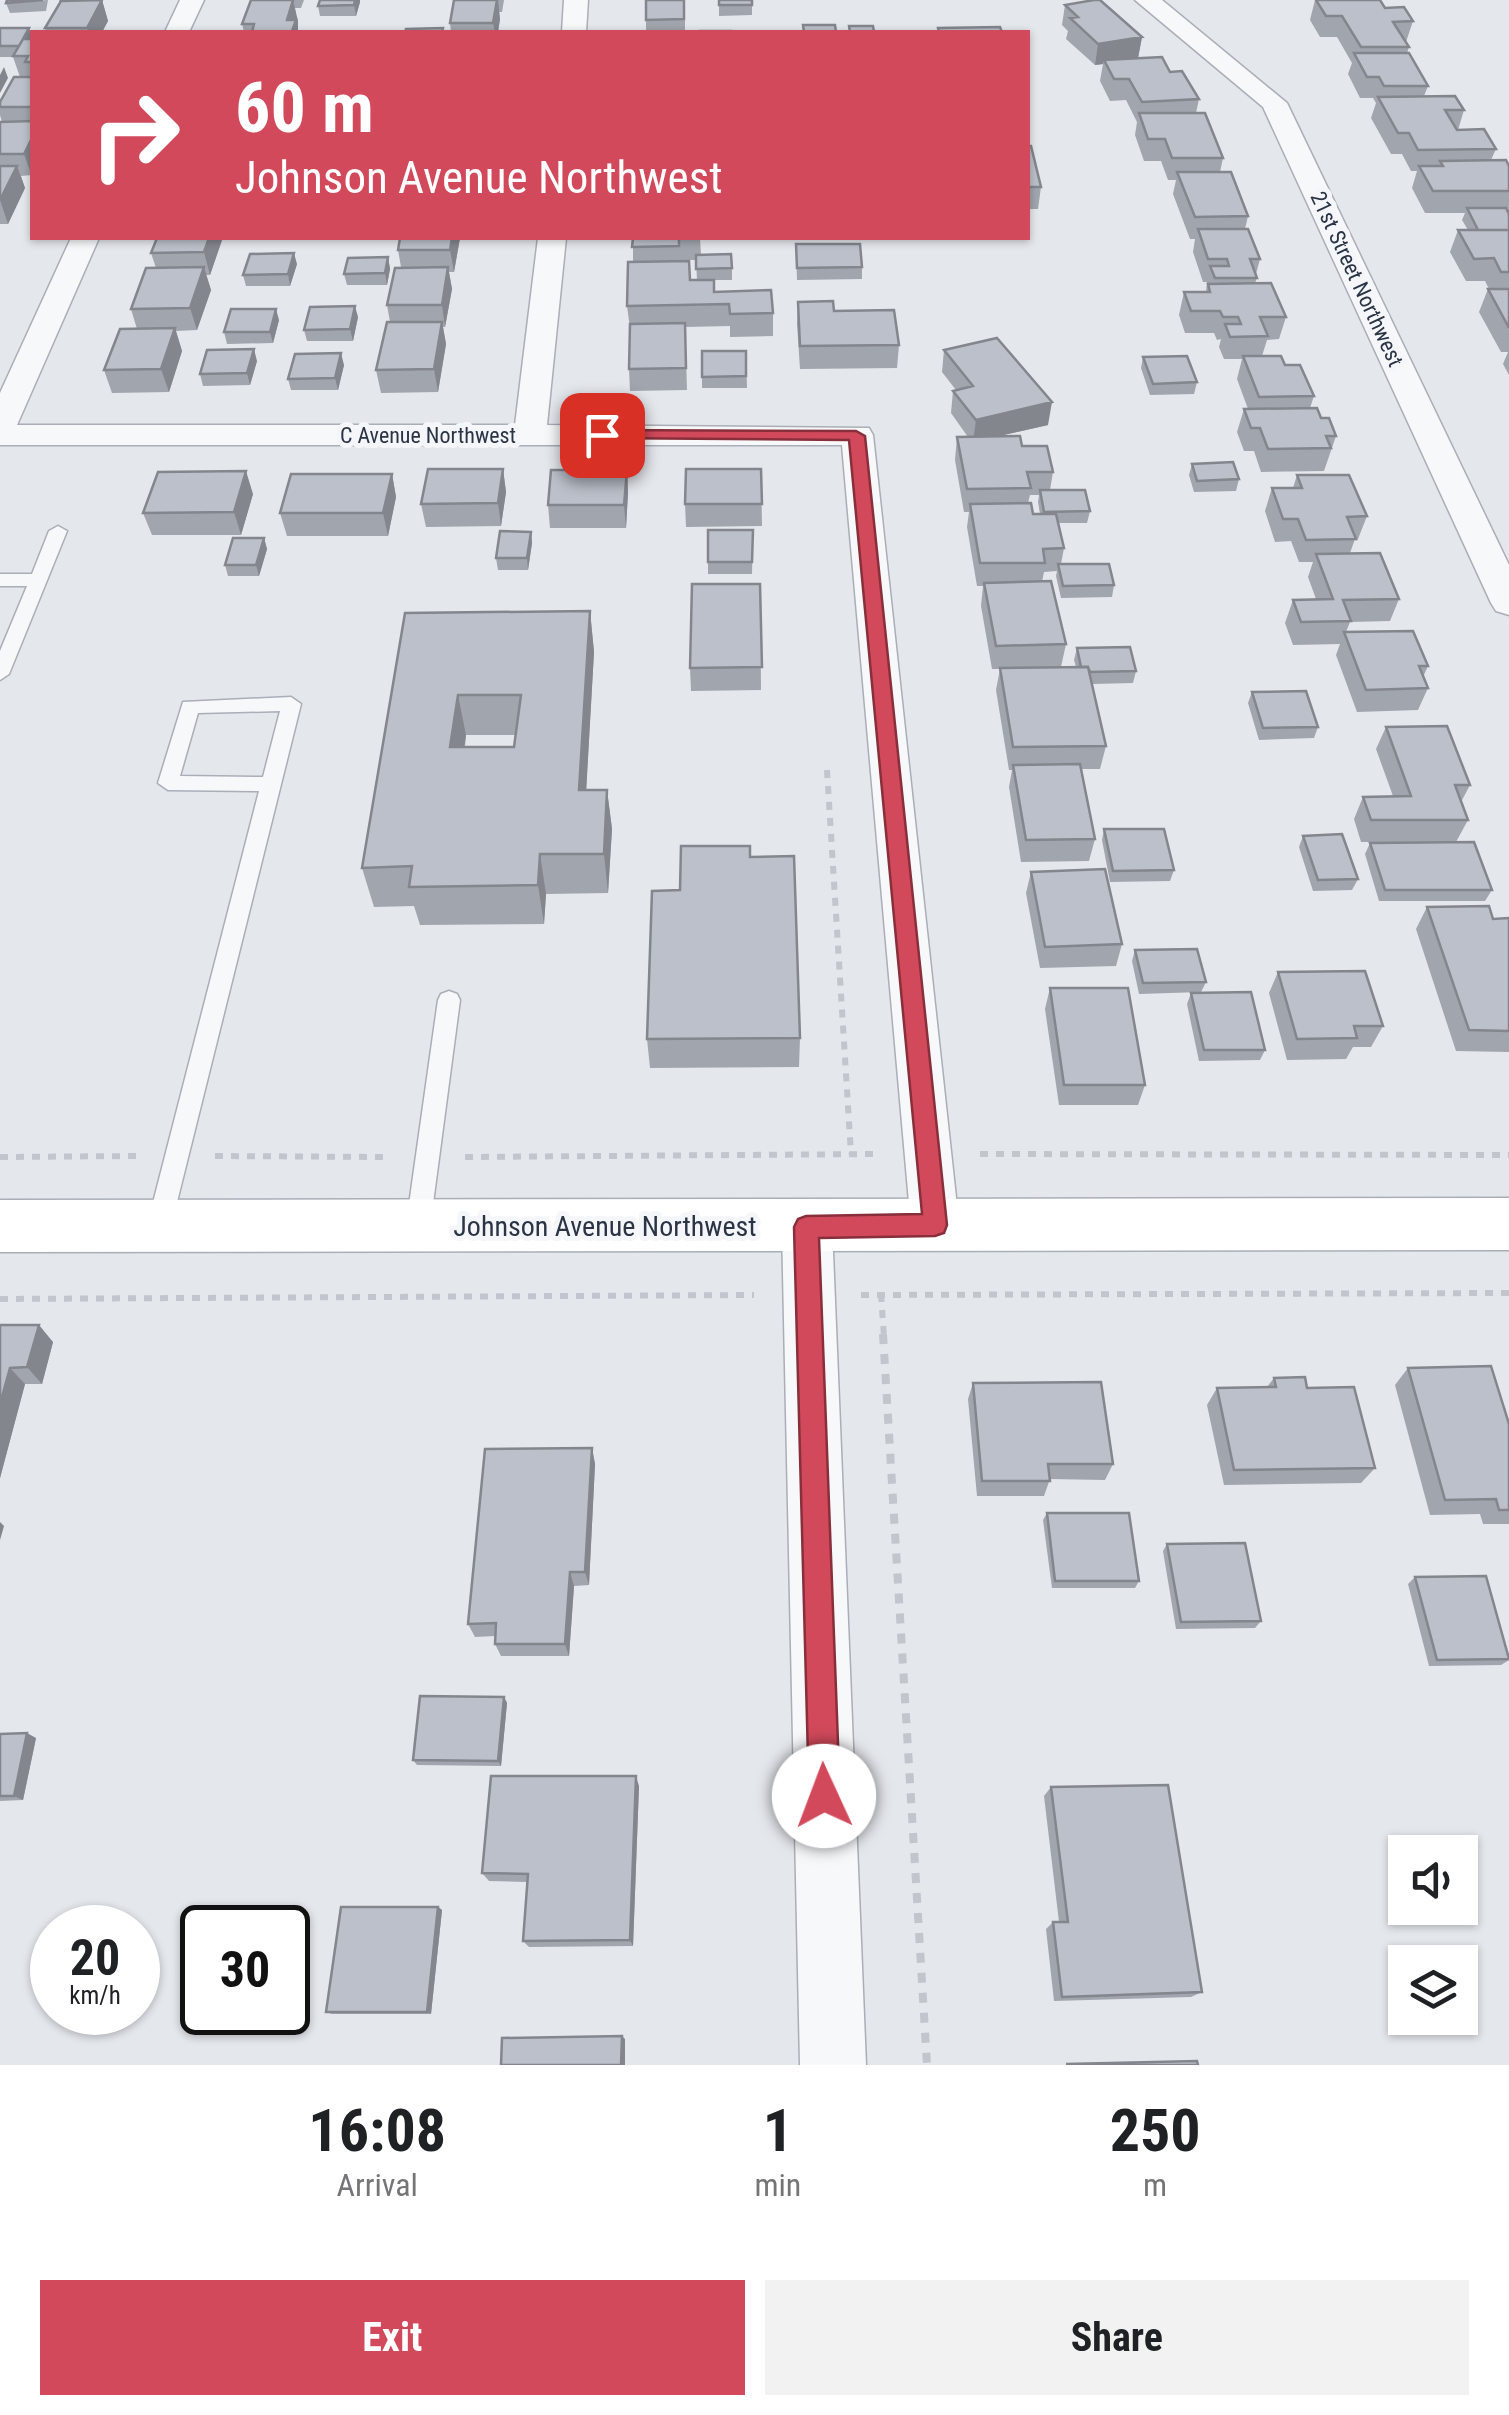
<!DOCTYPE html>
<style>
:root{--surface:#fff;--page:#f2f2f2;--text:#202124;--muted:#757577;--accent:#d1495b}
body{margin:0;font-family:"Roboto Condensed",sans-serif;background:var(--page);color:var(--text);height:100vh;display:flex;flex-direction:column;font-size:38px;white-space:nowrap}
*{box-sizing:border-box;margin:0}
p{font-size:32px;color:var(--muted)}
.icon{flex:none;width:55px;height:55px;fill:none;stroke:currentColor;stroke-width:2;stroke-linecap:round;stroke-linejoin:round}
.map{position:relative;height:2065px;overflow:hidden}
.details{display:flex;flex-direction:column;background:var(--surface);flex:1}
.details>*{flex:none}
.banner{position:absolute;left:30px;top:30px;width:1000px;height:210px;border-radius:0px;box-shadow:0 2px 8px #0004;background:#d1495b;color:#fff;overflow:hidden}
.fabs{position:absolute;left:1388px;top:1835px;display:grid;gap:20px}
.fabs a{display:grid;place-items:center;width:90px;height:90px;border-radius:0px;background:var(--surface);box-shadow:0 2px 8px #0004;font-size:50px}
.speed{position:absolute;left:30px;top:1905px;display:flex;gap:20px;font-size:50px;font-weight:700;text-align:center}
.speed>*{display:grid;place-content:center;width:130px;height:130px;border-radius:50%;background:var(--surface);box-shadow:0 2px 8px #0004;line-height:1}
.speed small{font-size:25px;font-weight:400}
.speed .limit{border:5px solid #111;border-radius:15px;background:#fff;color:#111}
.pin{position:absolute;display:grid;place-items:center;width:85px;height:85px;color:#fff;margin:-42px;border-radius:20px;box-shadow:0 5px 15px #0006}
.me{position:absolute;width:110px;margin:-55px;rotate:358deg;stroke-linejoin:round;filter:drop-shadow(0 0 8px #0008)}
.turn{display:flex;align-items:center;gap:35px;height:210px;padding:0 40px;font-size:45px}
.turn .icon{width:130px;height:130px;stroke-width:2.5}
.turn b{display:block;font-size:70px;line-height:85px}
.eta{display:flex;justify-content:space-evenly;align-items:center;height:170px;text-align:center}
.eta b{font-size:60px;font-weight:700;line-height:70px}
.cta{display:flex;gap:20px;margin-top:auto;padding:20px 40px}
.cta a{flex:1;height:115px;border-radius:0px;background:var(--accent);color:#fff;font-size:40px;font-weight:700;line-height:115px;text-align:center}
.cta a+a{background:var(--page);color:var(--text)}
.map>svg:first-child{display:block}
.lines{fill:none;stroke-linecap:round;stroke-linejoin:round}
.lane-casing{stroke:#a9aeb7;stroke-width:3}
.street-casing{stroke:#a9aeb7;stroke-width:3}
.secondary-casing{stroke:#a9aeb7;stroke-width:3}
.path-far1{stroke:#c2c5cb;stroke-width:6;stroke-dasharray:8 8;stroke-linecap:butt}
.path{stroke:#c2c5cb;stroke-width:8;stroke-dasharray:10 10;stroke-linecap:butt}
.lane{fill:#f7f8fa;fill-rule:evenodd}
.street{fill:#f7f8fa;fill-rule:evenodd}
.secondary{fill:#fff;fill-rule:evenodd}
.wall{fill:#a1a5ae;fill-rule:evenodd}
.shaded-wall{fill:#83868d}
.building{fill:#bbc0ca;stroke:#83868d;stroke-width:2.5;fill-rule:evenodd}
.route{fill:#d1495b;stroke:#882f3b;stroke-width:2.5}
.labels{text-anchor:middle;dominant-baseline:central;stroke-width:10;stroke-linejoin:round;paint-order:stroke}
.far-street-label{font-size:22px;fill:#2b3445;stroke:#f4f6f9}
.street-label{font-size:28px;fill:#2b3445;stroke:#f4f6f9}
</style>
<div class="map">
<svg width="1509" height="2065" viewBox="0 0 1509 2065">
<rect width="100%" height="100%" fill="#e4e7ec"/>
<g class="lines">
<!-- lane casing -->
<g class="lane-casing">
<path id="lane" d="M58 526 67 531 9 674 0 680V651L27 586H0V574H32L49 531Z
M291 697 301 704 171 1226 168 1234 159 1237 150 1234 147 1226 259 791 168 790 158 783 183 702ZM280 711 263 777 180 776 198 713Z
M449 991 457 994 460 1000 430 1226 427 1234 418 1237 409 1234 406 1226 438 1000 441 994Z"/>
</g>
<!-- street casing -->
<g class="street-casing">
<path id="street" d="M180 0H204L189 32H165Z
M564 0H588L586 32H562Z
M1135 0H1162L1287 103 1509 565V615L1496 611 1491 603 1263 107Z
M71 238H99L17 425H515L538 238H566L547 425 869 428 873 435 959 1225 952 1240 935 1247 918 1240 911 1225 842 445H0V393Z
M807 1205 824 1212 832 1227 866 2065H800L782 1227 790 1212Z"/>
</g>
<!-- secondary casing -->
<g class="secondary-casing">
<path id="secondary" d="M1509 1198V1250L0 1252V1200Z"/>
</g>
<!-- path-far1 -->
<path class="path-far1" d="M827 770 851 1154
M980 1154 1509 1155
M215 1156 388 1157
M0 1157 138 1156
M465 1157 878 1154
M881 1294 884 1337
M861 1295 1509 1293
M0 1299 754 1295"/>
<!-- path -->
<path class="path" d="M883 1334 927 2065"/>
<!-- lane -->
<use href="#lane" class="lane"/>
<!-- street -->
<use href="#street" class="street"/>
<!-- secondary -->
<use href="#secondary" class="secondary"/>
</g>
<!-- wall -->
<path class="wall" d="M48 0 46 11 10 13 6 3Z
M59 0H102L108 21 102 32H46L45 28 60 3Z
M251 0H304L301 8H295L298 32H244L242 24Z
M454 0H504L502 12H499L500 19 498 32H451L450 23Z
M646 0H685V32H646Z
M719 0H752V15L719 16Z
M1315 0 1413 21 1406 42 1409 47 1407 53 1428 86 1424 96 1464 110 1458 130 1496 149 1491 160 1509 166V375L1503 364 1508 352H1501L1479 312 1488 289H1489L1485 281H1466L1450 252 1458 230H1468L1462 220 1465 213H1425L1412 188 1417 171H1411L1402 154H1391L1371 118 1376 103 1373 98H1360L1348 74 1352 63 1337 37H1320L1310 20Z
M360 2 356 16H320L318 6Z
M1065 5 1142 37 1138 58 1170 72 1199 99 1196 113 1223 158 1220 172 1248 216 1245 229 1260 259 1256 274 1257 278 1255 283 1286 317 1279 339 1267 340 1262 356 1285 365 1314 396 1310 408 1336 436 1324 471 1261 472 1254 451H1244L1237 432 1244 409H1248L1237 379 1242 359H1224L1219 347 1221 339 1217 340 1214 333H1185L1179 315 1184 292H1206L1207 282H1203L1193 252 1195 239H1190L1173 194 1176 180H1168L1161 161H1144L1135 135 1137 122 1126 100 1110 101 1100 81 1103 64 1095 65 1066 39 1068 31 1062 25Z
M0 28H29L32 38V175L21 176 25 188 8 224H0V122H2L0 115V102L20 77 13 57H0Z
M1028 146 1041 187 1038 209H1028Z
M460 238 454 272H449L452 289 445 327H443L446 344 438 392 381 393 376 370 390 322 387 305 401 267 398 250Z
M633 238H700L701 255 732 268V280H714V292L773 313V336L730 337V326L685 327 687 390 630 391 629 369 630 328 627 306 633 262ZM680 260H696L697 280H690Z
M795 238H840V240H795Z
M975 238H1023V240H976Z
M222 240 210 275H206L211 290 197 330 176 331 182 351 169 392 112 393 104 370 137 329 131 309 156 268 151 253Z
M796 244 862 267V279L797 280Z
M388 257 390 269 387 285H347L344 274Z
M297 264 290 286H246L243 275Z
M798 302 834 311 899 345 897 368 800 369 797 324Z
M358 317 353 341H307L304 330Z
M279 320 273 343 227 344 224 332Z
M944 350 1048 425 999 436 1022 446 1053 472 1050 490 1090 511 1087 523H1058L1064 548 1061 564 1114 585 1112 597 1061 598 1056 576 1057 571 1044 572 1042 582 1066 644 1061 667H1076L1074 660 1077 648 1136 671 1133 683 1092 684 1106 746 1100 769H1081L1095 839 1089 861 1021 862 1009 787 1012 770H1009L996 690 1000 669H992L981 606 983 586H977L967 527 969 512H964L955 460 957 437H968L951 413 953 391 956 390 942 372ZM1030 495H1039L1038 502 1040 514H1033L1028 503Z
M702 351H746L747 388H702Z
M1143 357 1197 382 1194 394 1150 395 1141 368Z
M257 361 250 385 203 386 200 374Z
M344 365 338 390H291L288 379Z
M1192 464 1239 479 1236 491 1194 492 1189 475Z
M503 469 506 492 501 526 426 527 421 504Z
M761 469 762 526 686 527 685 504Z
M627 470 628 493 626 528H550L548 505Z
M392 474 396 497 388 536H287L280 513Z
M1297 475 1367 516 1358 539H1355L1350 553 1399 599 1390 621 1350 622 1346 632 1428 666 1423 677 1428 688 1418 710 1357 712 1336 655 1340 644 1293 645 1285 623 1293 600 1316 599 1308 577 1313 562H1299L1291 541 1275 542 1265 511 1272 488H1293Z
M253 494 241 535H152L143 513Z
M708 530H753L752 574H708Z
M531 532 532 543 528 570H498L496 558Z
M264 538 267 549 259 576H228L225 565Z
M760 584 761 690 691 691 690 668Z
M590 611 594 652 586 790H607L612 829 608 893 546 894 544 924 420 925 414 906 374 907 362 868 405 613ZM466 735H516L514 747H465Z
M1252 692 1318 727 1314 738 1259 740 1248 703Z
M1386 727 1470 785 1461 802 1468 820 1456 842H1361L1354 819 1363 797 1393 796 1376 749Z
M1104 829 1174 870 1170 881 1110 882 1102 840Z
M1303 836 1358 879 1352 890 1313 891 1299 847Z
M1370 843 1492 890 1485 901H1379L1365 854Z
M750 857 800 1038 799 1067 650 1068 647 1039 680 890Z
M1031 872 1122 944 1116 966 1040 968 1026 893Z
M1427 907 1493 919 1509 918V1052L1456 1051 1416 929Z
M1135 950 1206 982 1201 992 1139 994 1132 961Z
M1278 972 1383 1026 1371 1047H1353L1346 1059 1287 1060 1269 993Z
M1050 988 1145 1085 1138 1105H1059L1045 1009Z
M1191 993 1265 1050 1260 1060 1199 1061 1187 1004Z
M0 1325 53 1342 42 1384H25L0 1478Z
M1408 1368 1509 1424V1524H1483L1480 1514 1430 1515 1395 1385Z
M1274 1378 1307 1388 1375 1468 1361 1483 1224 1485 1207 1405 1217 1388 1267 1387Z
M973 1383 1113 1464 1105 1480 1050 1479 1044 1496H977L968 1399Z
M592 1448 595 1464 589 1585 574 1586 569 1656H501L495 1644V1636L475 1637 468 1624Z
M1047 1513 1139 1581 1135 1588H1052L1043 1520Z
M1167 1544 1261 1621 1255 1628 1176 1629 1163 1551Z
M1415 1577 1509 1660 1501 1665 1429 1666 1408 1584Z
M504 1697 507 1703 501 1766 417 1765 413 1760Z
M0 1734 36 1738 23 1800 0 1801Z
M639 1786 633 1946 529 1947 523 1941 527 1882 489 1881 482 1873Z
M1051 1787 1202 1992 1191 1997 1054 2001 1046 1929 1053 1922H1059L1044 1796Z
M438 1907 442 1910 431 2014H332L326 2012Z"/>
<!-- shaded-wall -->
<path class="shaded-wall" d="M102 0 108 21 102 32H89L87 28Z
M293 0 298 21V32H292L287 20Z
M355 0H360V2L356 16 354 5Z
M498 0 500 19 498 32H495L493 23Z
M29 28 32 39 19 46Z
M1142 37 1138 58 1104 60 1103 64 1095 65 1098 44Z
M4 67 8 78 0 93V75Z
M32 138V176L24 154Z
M17 166 25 188 8 224 0 200Z
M209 238H221L222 240 210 275 204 252Z
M452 238H460L454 272 450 250Z
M294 253 297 264 290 286 288 274Z
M388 257 390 269 387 285 385 273Z
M204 267 211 290 197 330 190 308Z
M448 267 452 289 445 327 442 305Z
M355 306 358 317 353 341 350 329Z
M276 309 279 320 273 343 270 332Z
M442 322 446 344 438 392 434 369Z
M175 328 182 351 169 392 161 369Z
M254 349 257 361 250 385 247 373Z
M341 353 344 365 338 390 335 378Z
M1052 402 1048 425 973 442 976 420Z
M503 469 506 492 501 526 498 503Z
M627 470 628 493 626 528 624 505Z
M246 471 253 494 241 535 234 512Z
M392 474 396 497 388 536 383 513Z
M531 532 532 543 528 570 527 558Z
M264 538 267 549 259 576 256 565Z
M590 611 594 652 584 830 579 790Z
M458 695 466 735 458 787 450 747Z
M607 790 612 829 608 893 604 854Z
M540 854 546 894 544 924 538 885Z
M39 1325 53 1342 42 1384 27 1367Z
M10 1368 25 1384 0 1478V1404Z
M592 1448 595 1464 589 1585 585 1572Z
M0 1522 4 1526 0 1540Z
M570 1572 574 1586 569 1656 565 1644Z
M504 1697 507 1703 501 1766 498 1761Z
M27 1733 36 1738 23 1800 14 1796Z
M636 1776 639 1786 633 1946 630 1940Z
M438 1907 442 1910 431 2014 427 2012Z
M622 2036 625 2039V2065H621Z"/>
<!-- building -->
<path class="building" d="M7 0H43L6 3Z
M102 0 87 28H45L61 1Z
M251 0H293L287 20H296L292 31 252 32 254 24H242Z
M320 0H355L354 5 318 6Z
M454 0H497L493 23H450Z
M646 0H684V19L646 20Z
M719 0H752V5H719Z
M1094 0H1100L1142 37 1098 44 1070 18 1078 17 1065 5Z
M1316 0H1380L1385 8 1404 7 1413 21 1393 22 1409 47H1361L1342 16H1326Z
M803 25H835L836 32H804Z
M849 26H873L874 32H850Z
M1000 27 1002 32H939L938 28Z
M0 28H29L19 46H0Z
M443 28 442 32H405L406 29Z
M700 31H731V32H700Z
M23 39H32V62H25L28 56H13Z
M1354 53H1409L1428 86H1384L1379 77H1367Z
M1162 57 1170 72 1182 71 1199 99 1142 102 1129 79H1114L1104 60Z
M14 77H32V107H0V102Z
M1455 96 1464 110H1445L1457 130 1484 129 1496 149 1418 150 1409 133H1398L1378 97Z
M1139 113H1205L1223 158H1172L1165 139H1148Z
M32 121V138L24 154H0V122Z
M1028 146H1031L1041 187H1028Z
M1506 160 1509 166V191H1433L1419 166H1443L1440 161Z
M0 166H17L0 200Z
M1177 172H1231L1248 216 1195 217Z
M1467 208H1506L1509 214V230H1478Z
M1198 229H1248L1260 259H1250L1257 278H1215L1210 266H1229L1227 259H1208Z
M1458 230H1509V272H1501L1494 258 1474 259Z
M157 238H209L204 252 151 253Z
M400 238H452L450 250H398Z
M633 238H700H679V246L632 247Z
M796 244H860L862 267 797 268Z
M294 253 288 274 243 275 250 254Z
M731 254 732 268 696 269V255Z
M388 257 385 273 344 274 348 258Z
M689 261 690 280H714V292L771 290 773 313 730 314 729 304 627 306 628 262Z
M204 267 190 308 131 309 146 268Z
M448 267 442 305H387L395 268Z
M1271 283 1286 317H1260L1268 336 1230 337 1225 324H1241L1238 317H1223L1220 311H1191L1184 292H1210L1208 284Z
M1488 289H1509V328Z
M833 301 834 311 894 310 899 345 800 346 798 302Z
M355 306 350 329 304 330 310 307Z
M231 309H276L270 332H224Z
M387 322H442L434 369 376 370Z
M685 323 686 368 629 369 630 324Z
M175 328 161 369 104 370 120 329Z
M997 338 1052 402 976 420 953 391 973 386 944 350Z
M254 349 247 373 200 374 207 350Z
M702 351H746V376L702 377Z
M341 353 335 378 288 379 295 354Z
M1187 356 1197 382 1153 384 1143 357Z
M1243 356H1281L1285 365H1300L1314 396 1259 397Z
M1317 408 1321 418H1329L1336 436H1326L1331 448 1268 449 1260 428H1251L1244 409Z
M1020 436 1022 446H1047L1053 472H1027L1031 488 967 489 957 437Z
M1233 462 1239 479 1197 481 1192 464Z
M428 469H503L498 503 421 504Z
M686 469H761L762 504H685Z
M551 470H627L624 505H548Z
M246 471 234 512 143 513 158 472Z
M291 474H392L383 513H280Z
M1297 475H1349L1367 516 1347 517 1356 539 1306 540 1298 519H1283L1272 488H1302Z
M1040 490H1085L1090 511 1044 512Z
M1031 503 1033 514H1056L1064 548 1043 549 1045 563H980L970 504Z
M708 530H753L752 562H708Z
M500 531 531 532 527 558H496Z
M233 538H264L256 565H225Z
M1380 553 1399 599 1343 600 1351 621 1301 622 1293 600 1333 599 1316 554Z
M1058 564H1109L1114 585 1063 586Z
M1051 581 1066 644 996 646 984 583Z
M692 584H760L762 667 690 668Z
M590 611 579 790H607L604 854H540L538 885 409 887 412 866 362 868 405 613ZM458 695H521L514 747H450Z
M1413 631 1428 666H1419L1428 688 1366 690 1344 632Z
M1130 647 1136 671 1090 672 1088 667H1081L1077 648Z
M1088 667 1106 746 1013 747 1000 668Z
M1306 691 1318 727 1263 728 1252 692Z
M1447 726 1470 785H1455L1468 820H1371L1363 797 1411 796 1386 727Z
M1080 764 1095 839 1026 840 1013 765Z
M1104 829H1164L1174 870 1113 871Z
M1342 834 1358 879 1318 880 1303 836Z
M1474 842 1492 890H1385L1370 843Z
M681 846H750V857L794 856 800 1038 647 1039 652 891 680 890Z
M1105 869 1122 944 1045 947 1031 872Z
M1489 906 1493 919 1509 918V1031L1469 1030 1427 907Z
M1197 949 1206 982 1143 983 1135 950Z
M1365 971 1383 1026H1354L1357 1038 1297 1039 1278 972Z
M1050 988H1128L1145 1085H1064Z
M1251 992 1265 1050H1204L1191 993Z
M0 1325H39L27 1367 10 1368 0 1404Z
M1491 1366 1509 1424V1510H1499L1496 1499 1445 1500 1408 1368Z
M1305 1377 1307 1388 1354 1387 1375 1468 1234 1470 1217 1388 1276 1387 1274 1378Z
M1101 1382 1113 1464H1048L1050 1481H982L973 1383Z
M592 1448 585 1572H570L565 1644H495L496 1623 468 1624 485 1449Z
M1047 1513H1129L1139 1581H1055Z
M1245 1543 1261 1621 1181 1622 1167 1544Z
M1486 1576 1509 1659 1437 1660 1415 1577Z
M420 1696 504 1697 498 1761 413 1760Z
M27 1733 14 1796H0V1734Z
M491 1776H636L630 1940 523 1941 528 1874 482 1873Z
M1168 1785 1202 1992 1062 1997 1053 1922H1068L1051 1787Z
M341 1907H438L427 2012H326Z
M622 2036 621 2065H501L502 2038Z
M1197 2061 1198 2065 1066 2064Z"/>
<!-- route -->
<path class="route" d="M602 430 856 431 865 436 947 1225 944 1233 935 1236 819 1238 840 1796 835 1806 824 1811 813 1806 809 1796 794 1227 798 1219 806 1216 922 1214 849 440 596 438V431Z"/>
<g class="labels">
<!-- far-street labels -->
<g class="far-street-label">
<text transform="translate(1357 279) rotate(65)">21st Street Northwest</text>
<text x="428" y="435">C Avenue Northwest</text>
</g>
<!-- street labels -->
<g class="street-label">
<text x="605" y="1226">Johnson Avenue Northwest</text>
</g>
</g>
</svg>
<div class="fabs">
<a><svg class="icon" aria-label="sound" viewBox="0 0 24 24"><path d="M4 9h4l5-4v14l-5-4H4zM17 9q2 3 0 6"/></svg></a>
<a><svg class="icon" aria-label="layers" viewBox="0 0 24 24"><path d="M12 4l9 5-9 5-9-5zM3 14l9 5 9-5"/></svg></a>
</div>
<div class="speed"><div>20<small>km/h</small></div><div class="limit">30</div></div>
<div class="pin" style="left:602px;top:435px;background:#d93025"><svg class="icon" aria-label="arrive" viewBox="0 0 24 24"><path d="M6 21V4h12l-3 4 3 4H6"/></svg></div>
<svg class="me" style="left:824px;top:1796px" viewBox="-20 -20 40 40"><circle r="19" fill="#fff"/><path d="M0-13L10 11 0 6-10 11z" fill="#d1495b"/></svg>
<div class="banner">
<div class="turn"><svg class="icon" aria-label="right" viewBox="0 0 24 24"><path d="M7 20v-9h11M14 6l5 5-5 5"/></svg><div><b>60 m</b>Johnson Avenue Northwest</div></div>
</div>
</div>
<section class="details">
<div class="eta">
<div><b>16:08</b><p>Arrival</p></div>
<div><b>1</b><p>min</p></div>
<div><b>250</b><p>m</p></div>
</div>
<div class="cta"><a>Exit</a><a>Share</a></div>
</section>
